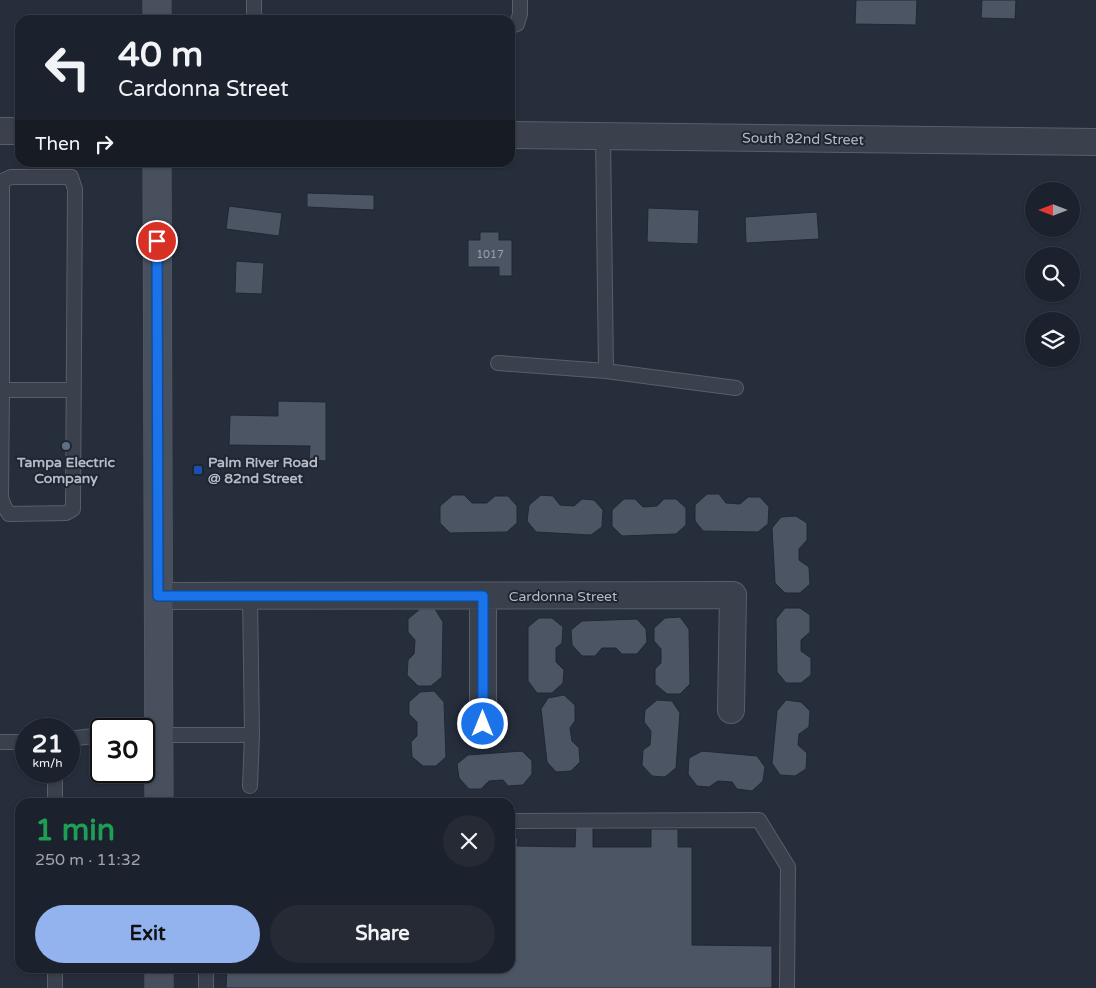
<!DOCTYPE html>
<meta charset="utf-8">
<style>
:root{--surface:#1c222d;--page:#252a35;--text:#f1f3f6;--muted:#a0a4aa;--line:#3a3f49;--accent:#93b3ef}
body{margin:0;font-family:"Varela Round",sans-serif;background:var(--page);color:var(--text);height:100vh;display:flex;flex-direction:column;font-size:19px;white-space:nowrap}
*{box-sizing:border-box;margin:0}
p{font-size:16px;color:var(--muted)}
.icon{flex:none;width:28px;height:28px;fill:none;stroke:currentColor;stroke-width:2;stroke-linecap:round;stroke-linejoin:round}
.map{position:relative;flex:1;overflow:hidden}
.details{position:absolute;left:15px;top:798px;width:500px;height:175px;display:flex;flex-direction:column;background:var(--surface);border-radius:15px;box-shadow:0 1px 4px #0004,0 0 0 1px var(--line)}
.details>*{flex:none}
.top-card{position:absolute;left:15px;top:15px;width:500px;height:152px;border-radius:15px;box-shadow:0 1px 4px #0004,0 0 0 1px var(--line);background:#1c222d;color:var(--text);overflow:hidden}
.needle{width:32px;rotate:270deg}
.controls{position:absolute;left:1025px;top:182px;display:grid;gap:10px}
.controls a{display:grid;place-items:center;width:55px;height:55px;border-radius:50%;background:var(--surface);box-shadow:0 1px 4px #0004,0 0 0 1px var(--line);font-size:25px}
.speed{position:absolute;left:15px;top:718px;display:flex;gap:10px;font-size:25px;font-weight:700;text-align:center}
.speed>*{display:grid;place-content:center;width:65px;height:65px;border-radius:50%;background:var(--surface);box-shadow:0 1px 4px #0004,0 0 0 1px var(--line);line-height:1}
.speed small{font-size:12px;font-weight:400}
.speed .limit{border:2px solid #111;border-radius:8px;background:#fff;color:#111}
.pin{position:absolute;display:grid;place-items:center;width:42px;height:42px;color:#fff;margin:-21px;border:2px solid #fff;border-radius:50%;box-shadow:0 1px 5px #0007}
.me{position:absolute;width:55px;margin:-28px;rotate:0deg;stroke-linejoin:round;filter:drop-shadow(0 0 4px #0008)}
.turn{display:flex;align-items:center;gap:18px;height:105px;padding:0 20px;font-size:22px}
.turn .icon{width:65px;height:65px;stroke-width:2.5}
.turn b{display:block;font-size:35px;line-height:42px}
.then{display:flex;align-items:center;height:48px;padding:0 20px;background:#0003;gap:10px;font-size:19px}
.round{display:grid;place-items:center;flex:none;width:52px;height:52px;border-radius:26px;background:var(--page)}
.head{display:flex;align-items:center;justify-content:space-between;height:85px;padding:0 20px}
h1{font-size:30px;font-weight:700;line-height:38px;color:#1e9e55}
.cta{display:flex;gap:10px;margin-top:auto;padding:10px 20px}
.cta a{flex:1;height:58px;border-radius:30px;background:var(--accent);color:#111;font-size:20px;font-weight:700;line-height:58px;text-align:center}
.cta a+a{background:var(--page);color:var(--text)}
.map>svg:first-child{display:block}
.building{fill:#4c5564;stroke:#212733}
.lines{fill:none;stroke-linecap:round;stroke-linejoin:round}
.lane-casing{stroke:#585e6a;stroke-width:16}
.street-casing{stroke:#585e6a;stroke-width:28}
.secondary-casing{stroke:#585e6a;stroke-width:29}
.lane{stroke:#3a404c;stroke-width:14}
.street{stroke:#3a404c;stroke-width:26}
.secondary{stroke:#48505e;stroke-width:28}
.route-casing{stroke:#114b97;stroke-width:12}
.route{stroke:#1a73e8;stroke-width:9}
.service-dot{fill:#5c6f8a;stroke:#1f2531;stroke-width:2}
.transit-dot{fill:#1a4fb4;stroke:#1f2531;stroke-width:2}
.labels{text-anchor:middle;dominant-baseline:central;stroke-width:4;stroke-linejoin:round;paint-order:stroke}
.number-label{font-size:11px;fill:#9ba2ae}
.street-label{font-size:14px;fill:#b5bcc7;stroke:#1f2531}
.poi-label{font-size:14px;font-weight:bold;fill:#b5bcc7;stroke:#1f2531}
</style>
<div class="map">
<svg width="1096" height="988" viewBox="0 0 1096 988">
<rect width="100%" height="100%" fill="#262e3c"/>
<!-- building -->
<path class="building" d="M856 0H917L916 25 855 24Z
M982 0H1016L1015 19 981 18Z
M307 193 374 195V210L307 207Z
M229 206 282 213 279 236 226 229Z
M648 208 699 210 698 244 647 242Z
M817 212 819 239 746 243 745 217Z
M480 232H499V240H512V276H499V267H468V240H480Z
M236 261 264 263 262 294 235 293Z
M278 401 326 402V461L309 460 310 446 229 445 230 415 278 416Z
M707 494H719L726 503 740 504 748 497H760L769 507 768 524 758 532 703 531 695 521V505Z
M453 495H464L472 503H487L495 496H508L517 506V523L507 532 450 533 440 523V506Z
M541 495 553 496 560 505 574 506 582 499 594 500 603 510 602 527 591 535 536 532 527 521 529 505Z
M624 499H635L643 507 657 506 664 499H676L686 508V525L676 534 622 536 612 526V510Z
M796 516 807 523V540L799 549V560L809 567 810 584 800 593H785L775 583 772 528 781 517Z
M785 608H800L810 615V632L801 640V651L811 658V675L801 683H786L777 672 776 619Z
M420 609H435L443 622 442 677 431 686H418L407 675 408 660 414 654 415 640 408 632V619Z
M680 617 689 629 690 684 680 694H667L655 684V669L661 663V649L654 641V628L665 618Z
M539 618H552L563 627 562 643 556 648V662L564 670 563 683 552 693H537L528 681V627Z
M637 619 646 629 647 642 637 654H622L616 648H602L595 656H582L572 645 571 630 582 621Z
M434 691 444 702 446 757 436 766H423L412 757 411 742 417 736V722L409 714V702L420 692Z
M564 695 575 705V721L570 728 572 741 579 748 580 762 571 771 556 772 547 762 541 709 548 698Z
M657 700 672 701 680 713 676 768 665 777 652 776 642 765 643 750 650 745 651 731 644 722 645 710Z
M786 700 801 702 810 711 809 727 799 734 798 745 807 753 806 769 795 776 780 775 772 763 777 711Z
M522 751 532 761V774L523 785 508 786 503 780 489 781 481 789H469L459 778 457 764 468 755Z
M702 751 757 756 765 767 763 781 752 791 737 789 732 782 718 781 709 787 697 786 688 774 689 758Z
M576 823 593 824V847H651V829H678V847H692V945L772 946V988H226L227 968H510V838H518L517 846 575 847Z"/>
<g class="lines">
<!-- lane casing -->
<g class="lane-casing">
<path id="lane" d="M254 0V15L257 20
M510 26 517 24 520 14V0
M11 177H71L75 189 73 509 66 513 9 514 4 506 1 497 2 390V181Z
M498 363 606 371 603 136
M606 371 736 388
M0 390H74
M144 735H252L250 596
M69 739 101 735
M0 742H26
M55 771V802
M250 786 252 735
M510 821 759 820 788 867 787 988
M55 968V988
M206 988V968"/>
</g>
<!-- street casing -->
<g class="street-casing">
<path id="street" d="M0 131H20
M510 135 1096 142
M159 596 733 595 731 710
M483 596V724"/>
</g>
<!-- secondary casing -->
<g class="secondary-casing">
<path id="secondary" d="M157 0V20
M157 162 159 802
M159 968V988"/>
</g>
<!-- lane -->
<use href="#lane" class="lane"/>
<!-- street -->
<use href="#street" class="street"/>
<!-- secondary -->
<use href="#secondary" class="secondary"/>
</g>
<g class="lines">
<!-- route casing -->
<g class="route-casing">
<path id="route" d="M157 241 158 596H483V724"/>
</g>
<!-- route -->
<use href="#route" class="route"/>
</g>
<!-- markers -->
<circle class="service-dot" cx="66" cy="446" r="5"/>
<rect class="transit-dot" x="193" y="465" width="10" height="10" rx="2.5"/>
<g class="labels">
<!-- number labels -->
<g class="number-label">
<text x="490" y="254">1017</text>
</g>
<!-- street labels -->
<g class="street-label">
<text transform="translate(803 139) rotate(1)">South 82nd Street</text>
<text x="563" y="596">Cardonna Street</text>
</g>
<!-- poi labels -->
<g class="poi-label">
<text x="66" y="462">Tampa Electric<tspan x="66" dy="16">Company</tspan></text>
<text x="208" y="462" text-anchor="start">Palm River Road<tspan x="208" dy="16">@ 82nd Street</tspan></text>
</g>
</g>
</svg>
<div class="controls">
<a><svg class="needle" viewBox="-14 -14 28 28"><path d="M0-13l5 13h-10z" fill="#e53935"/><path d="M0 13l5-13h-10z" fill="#a0a4aa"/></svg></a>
<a><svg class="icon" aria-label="search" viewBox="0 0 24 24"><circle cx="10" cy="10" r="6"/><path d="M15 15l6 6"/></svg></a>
<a><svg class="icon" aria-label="layers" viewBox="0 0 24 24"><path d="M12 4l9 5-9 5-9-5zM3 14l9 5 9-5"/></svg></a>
</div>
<div class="speed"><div>21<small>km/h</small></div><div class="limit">30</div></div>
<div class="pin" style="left:157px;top:241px;background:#d93025"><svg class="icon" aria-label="arrive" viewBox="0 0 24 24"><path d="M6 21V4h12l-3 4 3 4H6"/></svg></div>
<svg class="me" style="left:483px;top:724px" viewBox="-20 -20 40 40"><circle r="17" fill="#1a73e8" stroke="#fff" stroke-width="3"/><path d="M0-11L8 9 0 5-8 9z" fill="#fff"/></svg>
<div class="top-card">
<div class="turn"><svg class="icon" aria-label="left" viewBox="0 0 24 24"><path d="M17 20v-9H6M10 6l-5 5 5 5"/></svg><div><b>40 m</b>Cardonna Street</div></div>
<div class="then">Then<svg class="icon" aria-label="right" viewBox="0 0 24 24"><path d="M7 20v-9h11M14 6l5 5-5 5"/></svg></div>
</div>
<section class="details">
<div class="head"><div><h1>1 min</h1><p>250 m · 11:32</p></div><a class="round"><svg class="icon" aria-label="close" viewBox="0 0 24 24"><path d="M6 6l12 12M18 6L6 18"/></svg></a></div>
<div class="cta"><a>Exit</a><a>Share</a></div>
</section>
</div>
